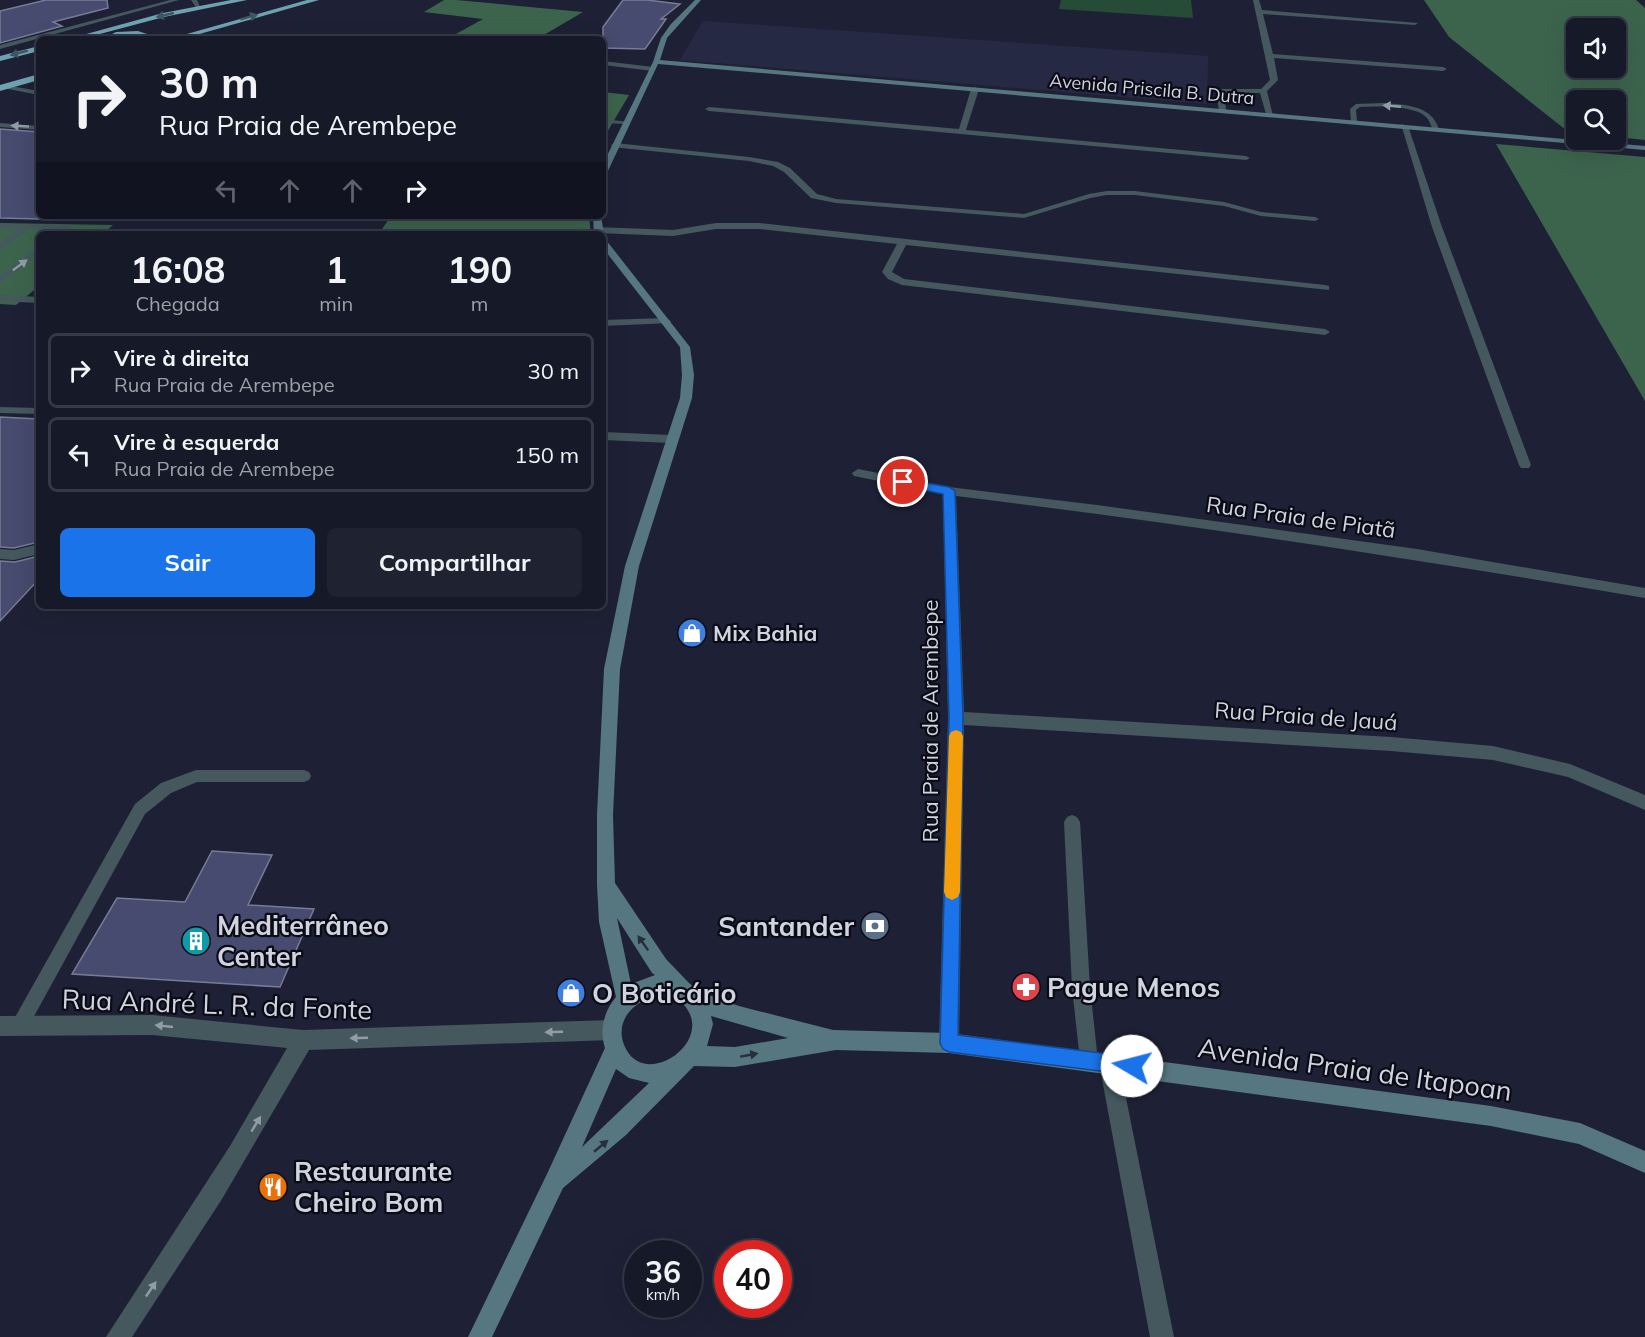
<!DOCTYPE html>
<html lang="pt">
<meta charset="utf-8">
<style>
:root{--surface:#161928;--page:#1f2230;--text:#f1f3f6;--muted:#9ea0a8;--line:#353845;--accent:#1a73e8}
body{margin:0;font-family:Mulish,sans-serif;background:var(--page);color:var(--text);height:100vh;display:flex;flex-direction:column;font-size:22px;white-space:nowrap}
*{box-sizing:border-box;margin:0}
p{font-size:20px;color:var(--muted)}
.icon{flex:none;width:33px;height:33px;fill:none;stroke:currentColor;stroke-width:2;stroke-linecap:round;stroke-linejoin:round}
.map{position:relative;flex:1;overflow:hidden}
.details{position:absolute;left:36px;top:231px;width:570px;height:378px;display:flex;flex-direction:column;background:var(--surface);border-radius:9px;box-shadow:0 6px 24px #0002,0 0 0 2px var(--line)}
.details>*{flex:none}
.top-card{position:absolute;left:36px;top:36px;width:570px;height:183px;border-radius:9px;box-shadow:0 6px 24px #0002,0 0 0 2px var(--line);background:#161928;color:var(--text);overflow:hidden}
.controls{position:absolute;left:1566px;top:18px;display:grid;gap:12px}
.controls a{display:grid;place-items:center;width:60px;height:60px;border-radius:9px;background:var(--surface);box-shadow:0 6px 24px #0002,0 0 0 2px var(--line);font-size:30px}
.speed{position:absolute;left:624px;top:1240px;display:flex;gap:12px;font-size:30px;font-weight:700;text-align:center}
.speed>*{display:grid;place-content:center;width:78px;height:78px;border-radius:50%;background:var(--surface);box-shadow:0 6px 24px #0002,0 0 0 2px var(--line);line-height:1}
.speed small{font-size:15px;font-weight:400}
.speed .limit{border:9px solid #d22;background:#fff;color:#111}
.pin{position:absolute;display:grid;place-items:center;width:51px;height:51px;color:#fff;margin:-26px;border:3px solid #fff;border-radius:50%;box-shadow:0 2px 6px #0007}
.me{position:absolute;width:66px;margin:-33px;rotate:278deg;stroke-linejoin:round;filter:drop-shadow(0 0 4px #0008)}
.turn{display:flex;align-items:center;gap:21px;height:126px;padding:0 24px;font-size:27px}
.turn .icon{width:78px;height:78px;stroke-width:2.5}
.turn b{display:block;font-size:42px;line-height:51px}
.lanes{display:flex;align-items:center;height:57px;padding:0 24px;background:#0003;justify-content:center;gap:30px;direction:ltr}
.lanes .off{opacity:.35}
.eta{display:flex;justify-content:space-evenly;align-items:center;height:102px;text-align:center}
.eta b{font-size:36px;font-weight:700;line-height:42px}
.cta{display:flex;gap:12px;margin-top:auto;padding:12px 24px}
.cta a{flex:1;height:69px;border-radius:9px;background:var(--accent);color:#fff;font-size:24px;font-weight:700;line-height:69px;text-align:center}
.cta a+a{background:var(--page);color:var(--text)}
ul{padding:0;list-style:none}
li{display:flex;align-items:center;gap:18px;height:75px;margin:0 12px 9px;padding:0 12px;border:3px solid var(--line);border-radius:9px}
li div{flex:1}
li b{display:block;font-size:22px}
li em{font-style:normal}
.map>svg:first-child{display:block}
.built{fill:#262943}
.green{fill:#264b36}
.forest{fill:#3c644d;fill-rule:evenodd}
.building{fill:#464b6f;stroke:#777c94;stroke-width:1.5}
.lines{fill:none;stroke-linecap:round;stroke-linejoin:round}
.lane{fill:#44585e;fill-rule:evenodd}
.street{fill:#44585e;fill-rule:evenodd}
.secondary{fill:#567680;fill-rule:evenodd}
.highway{fill:#6fa2b1;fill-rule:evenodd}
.oneway{fill:#3c5662}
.oneway2{fill:#919ca6}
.oneway3{fill:#25303a}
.route{fill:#1a73e8;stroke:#114b97;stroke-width:1.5}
.slow{fill:#f59e0b}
.labels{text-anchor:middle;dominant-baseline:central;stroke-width:4.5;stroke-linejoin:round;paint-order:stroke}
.far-street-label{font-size:18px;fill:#d0d3e0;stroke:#0a0b14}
.street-label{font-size:22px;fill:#d0d3e0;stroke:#0a0b14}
.poi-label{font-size:22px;font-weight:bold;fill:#d0d3e0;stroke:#0a0b14;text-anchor:start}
.near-poi-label{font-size:27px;font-weight:bold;fill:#d0d3e0;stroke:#0a0b14;text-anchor:start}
.near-street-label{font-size:27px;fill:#d0d3e0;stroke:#0a0b14}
</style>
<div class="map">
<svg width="1645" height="1337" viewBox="0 0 1645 1337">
<rect width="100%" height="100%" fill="#1e2135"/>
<!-- built -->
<path class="built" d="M703 21 1208 56 1207 104 680 60Z"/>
<!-- green -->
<path class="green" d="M1061 0H1191L1193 18 1059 9Z"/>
<!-- forest -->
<path class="forest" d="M444 0H456L583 12 537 39H447L483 19 424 12Z
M1424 0H1636L1645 8V140L1616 137V100H1576V134H1571L1449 37ZM1616 28V68H1576V28Z
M603 92 629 95 603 139Z
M1496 144 1645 157V401Z
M391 216H589L591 234H508L382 229Z
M0 223 113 225 103 234H39V286L16 305 0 304Z"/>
<!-- building -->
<path class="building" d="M46 0H107L108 8 53 22 62 26 0 43V11Z
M623 0H647L680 4 661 19H666L645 49 603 48V27Z
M0 129 39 132V219L0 218Z
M0 417 39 419V542L14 548 0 547Z
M39 556V579L0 621V561L15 562Z
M212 851 272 855 248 905 314 909 280 987 72 974 117 898 185 902Z"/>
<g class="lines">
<!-- lane -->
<path class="lane" d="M170 0H179L0 49V45Z
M191 0H197L201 9H197Z
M603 61 653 67 656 69 653 71 603 65Z
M5 85 39 91V95L3 88Z
M1384 103C1406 105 1431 105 1439 129L1433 130C1431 126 1430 121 1426 117 1415 105 1375 106 1360 107L1356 110 1357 122 1354 124 1351 122 1350 109 1356 104Z
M603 119 629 122 626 124 603 123Z
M0 123 39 126V130L0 127Z
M615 143 749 157 778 162 790 168 817 194 836 199 1024 214 1089 194 1107 191H1135L1224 202 1261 212 1315 217 1319 219 1315 221 1261 216 1224 206 1135 195H1107L1090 198 1024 218 836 203 811 198 784 172 773 166 749 161 612 147 611 145Z
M0 224 68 226 72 228 68 230 28 229 0 250V243L18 229 0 228Z
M39 247V254L0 283V276Z
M0 295 39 297V303L0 301Z
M196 770H304L309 772 311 776 309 780 304 782H197L171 793 145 814 26 1031 20 1034 14 1031 11 1025 14 1019 135 804 161 783Z
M1072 815 1077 817 1080 822 1090 987 1098 1061 1095 1067 1089 1070 1083 1067 1080 1061 1072 987 1064 822 1067 817Z"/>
<!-- street -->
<path class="street" d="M1253 0H1259L1262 10 1418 23 1415 25 1263 14 1273 54 1443 67 1447 69 1443 71 1274 58 1278 80 1267 91 1273 116 1266 114 1260 93H1227L1225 96 1226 110 1219 112 1217 96 1222 89H1261L1270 80Z
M975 87 979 89 966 130 1246 156 1250 158 1246 160 709 111 705 109 709 107 959 129 971 89Z
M1401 124 1408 126 1442 227 1531 465 1529 468H1521L1519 465 1432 227Z
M716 223H759L1325 285 1329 286V290L906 245 892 272 904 279 1325 329 1330 332 1325 335 902 285 888 279 882 272 897 244 759 229H716L673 236 597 233 592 230 597 227 673 230Z
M666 318 671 321 670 323 603 326V320Z
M0 407 39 408V414L0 413Z
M603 432 671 435 677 439 671 443 603 440Z
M858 469 949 487 1097 505 1417 549 1645 588V598C1416 559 1186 524 956 496L964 712 1391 737 1493 746 1570 764 1645 795V810L1568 777 1493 760 1391 751 964 725 959 1043 956 1050 949 1053 942 1050 939 1043 948 718 943 494 854 476 852 473Z
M39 544V554L14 560 0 559V549L14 550Z
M152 1015 303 1030 612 1020 619 1023 622 1030 619 1037 612 1040 309 1050 222 1199 132 1337H106L230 1146 287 1048 152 1035 0 1036V1016Z
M1109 1053 1116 1056 1119 1063 1174 1337H1150L1099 1063 1102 1056Z"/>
<!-- secondary -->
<path class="secondary" d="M695 0H701L667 38 660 60 1645 146V150L658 64 607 173 603 176V164L653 62 661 38 671 24Z
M593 216H601L604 234 603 235 594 234Z
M603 239 606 240 690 347 694 375 692 398 639 566 620 669 613 815 615 883 666 959 689 983 700 992 739 1006 833 1030 949 1033 1491 1106 1580 1123 1645 1151V1173L1579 1144 1491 1126 949 1053 836 1050 735 1067 694 1066 626 1135 563 1188 492 1337H468L547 1174 605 1048C599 1030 604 1011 616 997L599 922 597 885V815L604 669 625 566 680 398 682 375 680 347 603 248ZM617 918 652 973 655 975 631 984ZM667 992C734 1028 649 1094 626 1049 610 1018 640 997 667 992ZM711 1016 788 1038 735 1047 707 1046 713 1024ZM616 1069 629 1078 649 1083 582 1147Z"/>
<!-- highway -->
<path class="highway" d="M231 0H247L164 17 81 39H68L163 13Z
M307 0H319L182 39H169Z
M138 31 147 34 148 39H140L137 35 116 36 112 34 116 32Z
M39 46V51L0 61V56Z
M39 74V80L0 91V85Z"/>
</g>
<!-- one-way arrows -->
<defs><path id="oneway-solid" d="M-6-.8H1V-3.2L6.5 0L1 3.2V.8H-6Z" transform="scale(1.5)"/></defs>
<g class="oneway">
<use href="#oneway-solid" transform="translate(165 15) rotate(167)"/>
<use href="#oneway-solid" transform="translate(249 17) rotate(-15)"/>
<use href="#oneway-solid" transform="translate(19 53) rotate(165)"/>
</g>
<g class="oneway2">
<use href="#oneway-solid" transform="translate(1392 106) rotate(-175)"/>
<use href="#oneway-solid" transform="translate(20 126) rotate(-177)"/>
<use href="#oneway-solid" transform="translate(20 265) rotate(-37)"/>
<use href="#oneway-solid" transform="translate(164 1026) rotate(-174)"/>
<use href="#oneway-solid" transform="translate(554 1032) rotate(178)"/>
<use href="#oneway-solid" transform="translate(359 1038) rotate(178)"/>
<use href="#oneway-solid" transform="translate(256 1124) rotate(-59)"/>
<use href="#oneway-solid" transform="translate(151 1289) rotate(-56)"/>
</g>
<g class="oneway3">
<use href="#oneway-solid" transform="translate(643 943) rotate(-125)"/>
<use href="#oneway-solid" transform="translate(749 1055) rotate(-10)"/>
<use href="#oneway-solid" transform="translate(601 1146) rotate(-40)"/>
</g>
<!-- route -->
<path class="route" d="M903 479 949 487 955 491 963 718 958 1035 1132 1057 1138 1059 1141 1066 1138 1072 1132 1075 949 1052 943 1049 940 1043 949 718 943 494 899 485V480Z"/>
<!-- slow -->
<path class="slow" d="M956 730 961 732 963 736 960 892 958 897 952 900 946 897 944 892 949 736 951 732Z"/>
<!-- icons -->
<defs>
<g id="shop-disc" transform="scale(1.5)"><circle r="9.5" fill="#3f7fe0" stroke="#0a0b14"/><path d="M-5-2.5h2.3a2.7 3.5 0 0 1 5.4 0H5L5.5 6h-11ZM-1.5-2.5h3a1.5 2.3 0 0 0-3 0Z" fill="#fff"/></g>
<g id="bank-disc" transform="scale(1.5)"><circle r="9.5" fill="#5c6f8a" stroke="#0a0b14"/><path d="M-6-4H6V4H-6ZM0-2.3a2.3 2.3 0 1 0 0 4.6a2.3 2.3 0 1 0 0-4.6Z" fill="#fff"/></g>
<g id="building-disc" transform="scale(1.5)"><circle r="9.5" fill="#0f9aa8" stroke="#0a0b14"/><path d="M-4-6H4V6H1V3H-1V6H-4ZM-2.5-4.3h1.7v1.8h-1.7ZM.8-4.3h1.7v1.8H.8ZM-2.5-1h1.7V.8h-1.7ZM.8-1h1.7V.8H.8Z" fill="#fff"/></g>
<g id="pharmacy-disc" transform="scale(1.5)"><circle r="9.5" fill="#e0444e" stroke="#0a0b14"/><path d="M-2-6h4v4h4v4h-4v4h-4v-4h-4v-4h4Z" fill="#fff"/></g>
<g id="restaurant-disc" transform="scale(1.5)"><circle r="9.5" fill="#e8710a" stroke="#0a0b14"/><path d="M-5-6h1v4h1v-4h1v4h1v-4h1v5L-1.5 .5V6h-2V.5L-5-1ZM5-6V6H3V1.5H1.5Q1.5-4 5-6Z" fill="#fff"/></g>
</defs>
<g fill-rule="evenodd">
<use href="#shop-disc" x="692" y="633"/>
<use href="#bank-disc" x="875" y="926"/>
<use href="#building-disc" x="196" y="941"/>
<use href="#pharmacy-disc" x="1026" y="987"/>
<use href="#shop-disc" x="571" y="993"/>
<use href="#restaurant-disc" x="273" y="1187"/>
</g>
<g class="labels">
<!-- far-street labels -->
<g class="far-street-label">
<text transform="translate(1152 89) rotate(5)">Avenida Priscila B. Dutra</text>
</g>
<!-- street labels -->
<g class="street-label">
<text transform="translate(1301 517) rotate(8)">Rua Praia de Piatã</text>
<text transform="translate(1306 716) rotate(4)">Rua Praia de Jauá</text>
<text transform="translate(930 721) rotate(-90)">Rua Praia de Arembepe</text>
</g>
<!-- poi labels -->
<g class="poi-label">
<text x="713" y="633">Mix Bahia</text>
</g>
<!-- near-poi labels -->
<g class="near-poi-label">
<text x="217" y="925">Mediterrâneo<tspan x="217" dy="31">Center</tspan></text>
<text x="854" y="926" text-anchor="end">Santander</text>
<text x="1047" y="987">Pague Menos</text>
<text x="592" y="993">O Boticário</text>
<text x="294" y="1171">Restaurante<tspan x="294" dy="31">Cheiro Bom</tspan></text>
</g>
<!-- near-street labels -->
<g class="near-street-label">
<text transform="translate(217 1004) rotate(2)">Rua André L. R. da Fonte</text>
<text transform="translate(1355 1069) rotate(8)">Avenida Praia de Itapoan</text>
</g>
</g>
</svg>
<div class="controls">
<a><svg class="icon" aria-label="sound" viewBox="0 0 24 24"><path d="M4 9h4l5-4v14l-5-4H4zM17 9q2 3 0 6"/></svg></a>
<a><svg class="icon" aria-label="search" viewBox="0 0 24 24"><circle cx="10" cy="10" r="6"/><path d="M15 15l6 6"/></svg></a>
</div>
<div class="speed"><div>36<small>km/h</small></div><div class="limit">40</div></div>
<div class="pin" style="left:903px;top:482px;background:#d93025"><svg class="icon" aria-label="arrive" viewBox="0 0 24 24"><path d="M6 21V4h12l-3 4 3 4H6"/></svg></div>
<svg class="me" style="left:1132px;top:1066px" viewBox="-20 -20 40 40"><circle r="19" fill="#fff"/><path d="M0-13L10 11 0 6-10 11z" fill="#1a73e8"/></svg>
<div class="top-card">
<div class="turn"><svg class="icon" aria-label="right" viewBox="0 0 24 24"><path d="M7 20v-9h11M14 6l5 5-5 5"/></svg><div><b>30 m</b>Rua Praia de Arembepe</div></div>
<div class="lanes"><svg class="icon off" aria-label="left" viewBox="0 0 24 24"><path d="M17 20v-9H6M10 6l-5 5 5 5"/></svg><svg class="icon off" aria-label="ahead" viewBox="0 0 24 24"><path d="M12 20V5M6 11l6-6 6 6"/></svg><svg class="icon off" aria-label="ahead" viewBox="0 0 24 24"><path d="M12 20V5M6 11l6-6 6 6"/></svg><svg class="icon" aria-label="right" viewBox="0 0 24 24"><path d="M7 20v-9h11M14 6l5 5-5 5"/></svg></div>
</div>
<section class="details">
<div class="eta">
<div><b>16:08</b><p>Chegada</p></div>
<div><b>1</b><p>min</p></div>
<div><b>190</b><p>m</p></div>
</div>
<ul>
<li><svg class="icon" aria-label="right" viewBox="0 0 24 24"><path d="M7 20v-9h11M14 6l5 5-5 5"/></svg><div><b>Vire à direita</b><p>Rua Praia de Arembepe</p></div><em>30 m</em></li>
<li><svg class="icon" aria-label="left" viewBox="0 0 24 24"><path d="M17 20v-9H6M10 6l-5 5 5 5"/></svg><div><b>Vire à esquerda</b><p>Rua Praia de Arembepe</p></div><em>150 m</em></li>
</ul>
<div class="cta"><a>Sair</a><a>Compartilhar</a></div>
</section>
</div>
